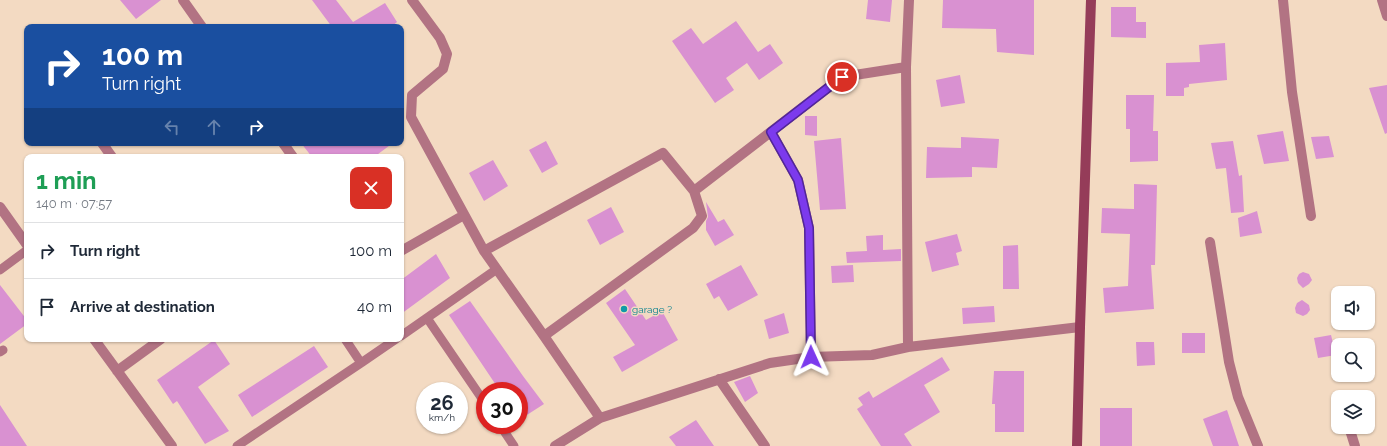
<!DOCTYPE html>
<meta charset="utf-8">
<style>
:root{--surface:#fff;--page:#f2f2f3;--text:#1f2937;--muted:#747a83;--line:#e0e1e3}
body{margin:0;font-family:Raleway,sans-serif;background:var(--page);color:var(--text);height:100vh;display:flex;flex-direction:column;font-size:15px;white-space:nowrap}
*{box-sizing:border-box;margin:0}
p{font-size:13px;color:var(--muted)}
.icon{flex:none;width:22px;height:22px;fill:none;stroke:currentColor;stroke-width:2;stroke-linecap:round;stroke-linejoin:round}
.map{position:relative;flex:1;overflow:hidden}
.drawer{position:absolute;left:24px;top:154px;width:380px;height:188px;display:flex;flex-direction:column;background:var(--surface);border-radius:8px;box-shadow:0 1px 3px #0004}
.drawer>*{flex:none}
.hud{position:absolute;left:24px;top:24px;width:380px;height:122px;border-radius:8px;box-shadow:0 1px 3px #0004;background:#1a4fa0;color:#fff;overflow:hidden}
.controls{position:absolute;left:1331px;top:286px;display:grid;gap:8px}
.controls a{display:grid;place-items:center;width:44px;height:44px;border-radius:8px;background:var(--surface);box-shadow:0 1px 3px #0004;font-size:20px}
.speed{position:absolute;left:416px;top:382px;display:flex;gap:8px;font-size:20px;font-weight:700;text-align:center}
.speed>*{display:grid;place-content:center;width:52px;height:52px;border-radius:50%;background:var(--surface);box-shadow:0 1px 3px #0004;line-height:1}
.speed small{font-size:10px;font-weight:400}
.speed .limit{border:6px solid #d22;background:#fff;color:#111}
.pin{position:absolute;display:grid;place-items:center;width:34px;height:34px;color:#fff;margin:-17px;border:2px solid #fff;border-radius:50%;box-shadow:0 1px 4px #0007}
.me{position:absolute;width:44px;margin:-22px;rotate:359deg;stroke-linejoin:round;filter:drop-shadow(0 0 3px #0008)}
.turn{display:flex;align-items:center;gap:14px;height:84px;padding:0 12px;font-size:18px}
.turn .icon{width:52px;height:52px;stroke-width:2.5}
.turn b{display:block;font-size:28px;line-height:34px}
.lanes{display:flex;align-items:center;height:38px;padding:0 12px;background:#0003;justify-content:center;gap:20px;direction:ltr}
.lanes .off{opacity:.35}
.round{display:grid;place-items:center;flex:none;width:42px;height:42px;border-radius:8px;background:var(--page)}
.head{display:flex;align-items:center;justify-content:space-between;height:68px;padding:0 12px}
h1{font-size:24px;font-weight:700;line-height:30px;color:#1e9e55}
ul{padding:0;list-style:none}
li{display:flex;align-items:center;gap:12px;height:56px;padding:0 12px;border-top:1px solid var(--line)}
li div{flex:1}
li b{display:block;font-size:15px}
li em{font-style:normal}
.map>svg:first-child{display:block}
.building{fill:#d991d1}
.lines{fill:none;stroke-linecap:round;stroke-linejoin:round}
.lane{stroke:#b27383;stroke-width:9}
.street{stroke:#b27383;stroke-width:10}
.secondary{stroke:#953c59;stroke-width:10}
.route-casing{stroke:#51269a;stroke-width:10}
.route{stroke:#7c3aed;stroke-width:7}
.culture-dot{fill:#0f9aa8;stroke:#f3dac2;stroke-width:1.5}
.labels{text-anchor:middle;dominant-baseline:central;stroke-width:3;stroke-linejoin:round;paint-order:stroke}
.culture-label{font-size:10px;fill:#0d838f;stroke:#f3dac2;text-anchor:start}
</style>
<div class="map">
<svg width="1387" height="446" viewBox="0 0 1387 446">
<rect width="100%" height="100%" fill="#f3dac2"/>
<!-- building -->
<path class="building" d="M120 0H161L136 19Z
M312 0H336L353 22 385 3 397 22 391 27H332Z
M868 0H892L890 22 866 19Z
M943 0H1034V55L997 52 996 29 942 28Z
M1111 7H1136V22H1146V38L1111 37Z
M736 21 758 52 770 44 783 63 759 80 747 63 726 78 734 90 715 103 672 41 691 28 703 44Z
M1225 43 1227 80 1189 84V87L1184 88V96H1166V63L1200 62 1199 45Z
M960 75 965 103 941 107 936 80Z
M1387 85V133L1385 134 1369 88Z
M1126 95H1154L1153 131H1158V161L1130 162V129H1126Z
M805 116H817V136L805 135Z
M1283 131 1289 161 1264 164 1257 135Z
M1329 136 1334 157 1316 159 1311 137Z
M961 137 999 139 997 168 972 167V177L926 178 927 147 961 148Z
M841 138 846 209 820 210 814 141Z
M546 141 558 164 542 173 529 150Z
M1233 141 1239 176 1242 175 1244 212 1231 213 1226 168 1216 169 1211 143Z
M301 143H393L374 157H312Z
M493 160 508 186 484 201 469 173Z
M1134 184 1157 185 1155 265H1151L1154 309 1105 313 1103 288 1128 286 1130 234 1101 233 1102 208 1134 209Z
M706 202 718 222 724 219 734 235 715 246 706 230V221L708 217Z
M611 207 624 232 600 245 587 220Z
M1257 211 1262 233 1240 237 1238 218Z
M957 234 962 251 956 253 959 265 932 272 925 242Z
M883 235V250L901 249V261L847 263 846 252 867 251 866 236Z
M1018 245 1019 289H1003V246Z
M436 254 450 278 401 314V280Z
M741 265 758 295 728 311 719 296 714 299 706 284Z
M853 265 854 282 832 283 831 266Z
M1303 272 1309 274 1312 280 1309 284 1303 288 1298 283 1297 278 1299 274Z
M0 285 27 320V324L0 344Z
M625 289 646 320 662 311 678 340 622 372 613 357 635 345 606 303Z
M1302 300 1309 305 1310 310 1307 314 1303 316 1296 313 1295 308 1297 303Z
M470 301 523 376 544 404 519 420V391H500L449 315Z
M994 306 995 322 963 324 962 308Z
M784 313 789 333 769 339 764 320Z
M1182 333H1205V353H1182Z
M1331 335 1336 355 1318 358 1314 338Z
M214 340 230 364 198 387 229 431 205 444 177 401 173 404 157 380Z
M1136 342H1154L1155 365 1137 366Z
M314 346 328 367 252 417 238 395Z
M942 357 950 370 924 385 940 412 904 434 912 446H881L857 409 863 405 858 398 869 391 873 398Z
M994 371H1024V432H995V404H992Z
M750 376 758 393 745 402 734 382Z
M0 405 27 446H0Z
M1100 408H1132V446H1100Z
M1227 410 1239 446H1213L1203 419Z
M696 420 714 446H676L669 437Z"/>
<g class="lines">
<!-- lane -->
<path class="lane" d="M0 270 27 250
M427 318 485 403
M401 336 497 269
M0 352 3 350
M361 363 396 339
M500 425 514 446
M237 446 361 363 345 339"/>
<!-- street -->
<path class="street" d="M183 0 202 27
M412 0 440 38 447 54 443 69 412 95 411 117 484 251 544 336 600 418
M1283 0 1292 92 1311 216
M1382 0 1387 16
M771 132 798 180 809 228 811 357
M102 143 112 157
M283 143 293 157
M694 191 842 77 906 67
M0 207 27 245
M1210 242 1229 362 1238 397 1258 446
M401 251 464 215
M484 251 663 153 694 191 702 216 693 228 544 336
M94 339 172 446
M908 347 906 67 909 0
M117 371 161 339
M719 379 765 446
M1349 427 1355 446
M555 446 600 418 770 363 811 357 872 355 908 347 1080 327"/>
<!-- secondary -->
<path class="secondary" d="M1077 446 1080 327 1091 0"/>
</g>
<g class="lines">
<!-- route casing -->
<g class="route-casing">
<path id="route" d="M811 357 809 228 798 180 771 132 842 77"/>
</g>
<!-- route -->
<use href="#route" class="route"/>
</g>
<!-- markers -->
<circle class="culture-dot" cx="624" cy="309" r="4"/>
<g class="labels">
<!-- culture labels -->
<g class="culture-label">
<text x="632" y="309">garage ?</text>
</g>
</g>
</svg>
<div class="controls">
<a><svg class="icon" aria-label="sound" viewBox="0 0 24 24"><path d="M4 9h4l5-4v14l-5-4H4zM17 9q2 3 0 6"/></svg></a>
<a><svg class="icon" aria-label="search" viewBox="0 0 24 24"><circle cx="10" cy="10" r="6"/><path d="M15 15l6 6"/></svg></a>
<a><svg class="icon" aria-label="layers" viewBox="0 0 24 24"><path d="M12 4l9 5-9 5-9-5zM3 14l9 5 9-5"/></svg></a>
</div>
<div class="speed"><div>26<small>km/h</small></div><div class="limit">30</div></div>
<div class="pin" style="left:842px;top:77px;background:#d93025"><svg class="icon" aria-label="arrive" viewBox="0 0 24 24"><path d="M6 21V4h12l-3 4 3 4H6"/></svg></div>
<svg class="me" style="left:811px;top:357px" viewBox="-20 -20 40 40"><path d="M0-17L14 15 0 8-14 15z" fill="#7c3aed" stroke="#fff" stroke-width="4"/></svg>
<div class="hud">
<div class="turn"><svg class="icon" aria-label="right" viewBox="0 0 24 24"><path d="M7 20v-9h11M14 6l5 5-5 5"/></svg><div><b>100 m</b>Turn right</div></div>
<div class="lanes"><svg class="icon off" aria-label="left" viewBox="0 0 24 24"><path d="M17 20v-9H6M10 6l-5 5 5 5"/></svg><svg class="icon off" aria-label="ahead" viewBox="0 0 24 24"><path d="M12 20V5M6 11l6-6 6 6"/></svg><svg class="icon" aria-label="right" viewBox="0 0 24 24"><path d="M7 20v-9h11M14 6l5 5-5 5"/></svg></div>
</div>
<section class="drawer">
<div class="head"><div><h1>1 min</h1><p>140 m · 07:57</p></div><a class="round" style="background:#d93025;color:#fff"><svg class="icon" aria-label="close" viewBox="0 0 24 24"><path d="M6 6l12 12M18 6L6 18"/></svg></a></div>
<ul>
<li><svg class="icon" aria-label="right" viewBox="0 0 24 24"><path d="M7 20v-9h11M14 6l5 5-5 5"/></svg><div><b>Turn right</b></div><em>100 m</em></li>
<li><svg class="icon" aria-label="arrive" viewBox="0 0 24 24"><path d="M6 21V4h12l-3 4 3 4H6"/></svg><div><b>Arrive at destination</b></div><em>40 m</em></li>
</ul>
</section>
</div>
